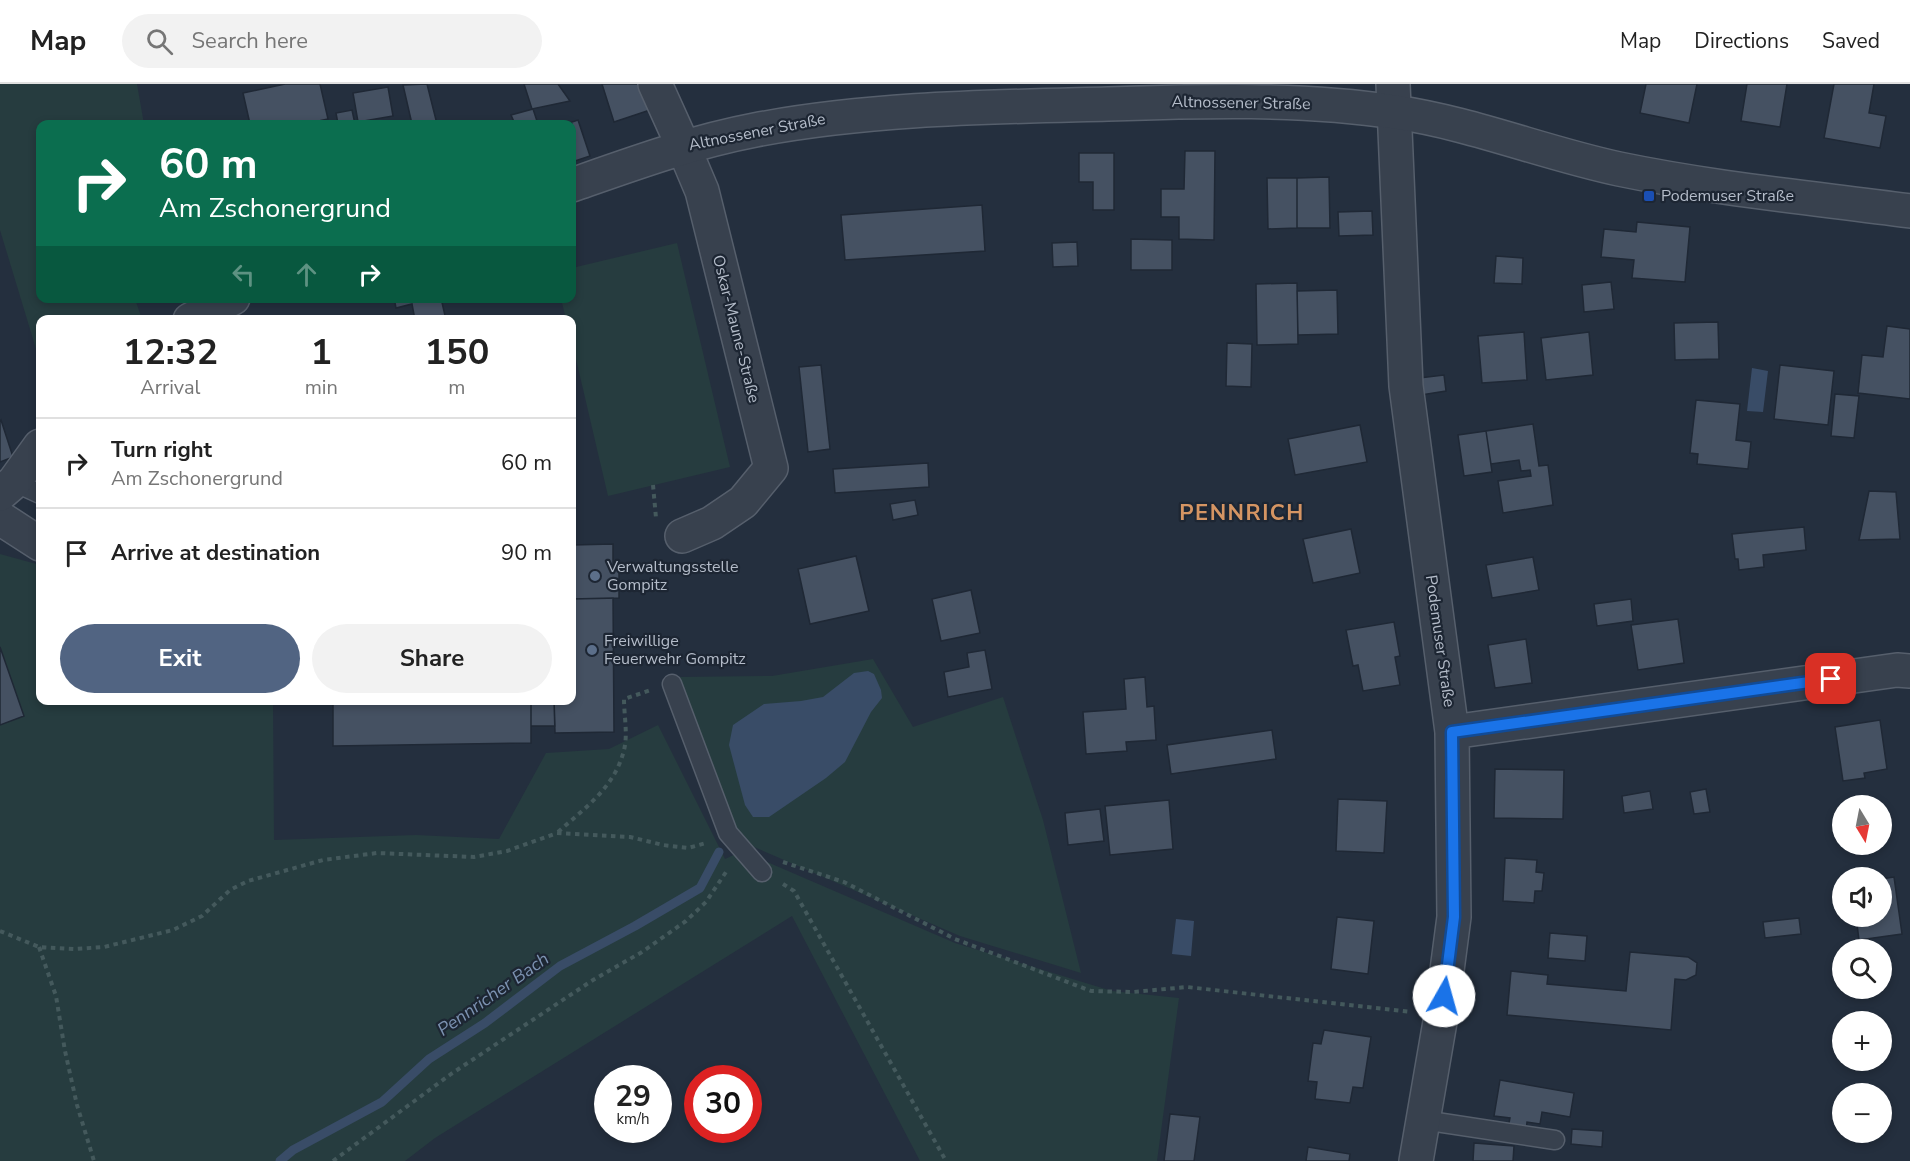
<!DOCTYPE html>
<meta charset="utf-8">
<style>
:root{--surface:#fff;--page:#f2f2f2;--text:#222;--muted:#767676;--line:#e0e0e0;--accent:#516482}
body{margin:0;font-family:"Nunito Sans",sans-serif;background:var(--page);color:var(--text);height:100vh;display:flex;flex-direction:column;font-size:22px;white-space:nowrap}
*{box-sizing:border-box;margin:0}
p{font-size:20px;color:var(--muted)}
.icon{flex:none;width:33px;height:33px;fill:none;stroke:currentColor;stroke-width:2;stroke-linecap:round;stroke-linejoin:round}
.map{position:relative;flex:1;overflow:hidden}
.drawer{position:absolute;left:36px;top:231px;width:540px;height:390px;display:flex;flex-direction:column;background:var(--surface);border-radius:12px;box-shadow:0 3px 9px #0003}
.drawer>*{flex:none}
.hud{position:absolute;left:36px;top:36px;width:540px;height:183px;border-radius:12px;box-shadow:0 3px 9px #0003;background:#0b6e4f;color:#fff;overflow:hidden}
.needle{width:39px;rotate:170deg}
.buttons{position:absolute;left:1832px;top:711px;display:grid;gap:12px}
.buttons a{display:grid;place-items:center;width:60px;height:60px;border-radius:50%;background:var(--surface);box-shadow:0 3px 9px #0003;font-size:30px}
.speed{position:absolute;left:594px;top:981px;display:flex;gap:12px;font-size:30px;font-weight:700;text-align:center}
.speed>*{display:grid;place-content:center;width:78px;height:78px;border-radius:50%;background:var(--surface);box-shadow:0 3px 9px #0003;line-height:1}
.speed small{font-size:15px;font-weight:400}
.speed .limit{border:9px solid #d22;background:#fff;color:#111}
.pin{position:absolute;display:grid;place-items:center;width:51px;height:51px;color:#fff;margin:-26px;border-radius:12px;box-shadow:0 3px 9px #0006}
.me{position:absolute;width:66px;margin:-33px;rotate:7deg;stroke-linejoin:round;filter:drop-shadow(0 0 4px #0008)}
.turn{display:flex;align-items:center;gap:21px;height:126px;padding:0 24px;font-size:27px}
.turn .icon{width:78px;height:78px;stroke-width:2.5}
.turn b{display:block;font-size:42px;line-height:51px}
.lanes{display:flex;align-items:center;height:57px;padding:0 24px;background:#0003;justify-content:center;gap:30px;direction:ltr}
.lanes .off{opacity:.35}
.eta{display:flex;justify-content:space-evenly;align-items:center;height:102px;text-align:center}
.eta b{font-size:36px;font-weight:700;line-height:42px}
.primary-button{display:flex;gap:12px;margin-top:auto;padding:12px 24px}
.primary-button a{flex:1;height:69px;border-radius:36px;background:var(--accent);color:#fff;font-size:24px;font-weight:700;line-height:69px;text-align:center}
.primary-button a+a{background:var(--page);color:var(--text)}
ul{padding:0;list-style:none}
li{display:flex;align-items:center;gap:18px;height:90px;padding:0 24px;border-top:2px solid var(--line)}
li div{flex:1}
li b{display:block;font-size:22px}
li em{font-style:normal}
header{display:flex;align-items:center;gap:36px;box-sizing:border-box;height:84px;padding:0 30px;background:var(--surface);border-bottom:2px solid var(--line)}
header strong{font-size:28px}
nav{display:flex;gap:33px;margin-inline-start:auto;font-size:21px}
.search{width:420px;height:54px;background:var(--page);display:flex;align-items:center;gap:15px;box-sizing:border-box;padding:0 21px;border-radius:33px;color:var(--muted);font-size:22px}
.map>svg:first-child{display:block}
.green{fill:#263c3f}
.water{fill:#394c67}
.lines{fill:none;stroke-linecap:round;stroke-linejoin:round}
.stream{stroke:#394c67;stroke-width:9}
.building{fill:#455162;stroke:#1f2835;stroke-width:1.5}
.service-casing{stroke:#565f6c;stroke-width:21}
.minor-casing{stroke:#565f6c;stroke-width:36}
.tertiary-casing{stroke:#565f6c;stroke-width:36}
.path{stroke:#44595c;stroke-width:4;stroke-dasharray:4.5 4.5;stroke-linecap:butt}
.service{stroke:#38414e;stroke-width:18}
.minor{stroke:#38414e;stroke-width:33}
.tertiary{stroke:#38414e;stroke-width:33}
.route-casing{stroke:#114b97;stroke-width:15}
.route{stroke:#1a73e8;stroke-width:10}
.transit-dot{fill:#1a4fb4;stroke:#1d2633;stroke-width:2}
.service-dot{fill:#5c6f8a;stroke:#1d2633;stroke-width:2}
.labels{text-anchor:middle;dominant-baseline:central;stroke-width:4.5;stroke-linejoin:round;paint-order:stroke}
.street-label{font-size:16px;fill:#b4bcc9;stroke:#1d2633}
.poi-label{font-size:16px;fill:#b4bcc9;stroke:#1d2633;text-anchor:start}
.water-label{font-size:18px;font-style:italic;fill:#7c92b1;stroke:#1d2633}
.district-label{font-size:22px;font-weight:bold;letter-spacing:1.5px;fill:#d59563;stroke:#1d2633}
</style>
<header>
<strong>Map</strong>
<div class="search"><svg class="icon" aria-label="search" viewBox="0 0 24 24"><circle cx="10" cy="10" r="6"/><path d="M15 15l6 6"/></svg>Search here</div>
<nav><a>Map</a><a>Directions</a><a>Saved</a></nav>
</header>
<div class="map">
<svg width="1910" height="1077" viewBox="0 0 1910 1077">
<rect width="100%" height="100%" fill="#242f3e"/>
<!-- green -->
<path class="green" d="M0 0H137L144 40H40V214L135 215 142 235 40 236V278L0 146Z
M677 159 730 383 608 412 572 258V236L566 235 561 215 572 214V184Z
M0 470 40 481V616L273 617 274 756 416 751 499 755 546 669 609 665 658 641 725 775 742 767 955 859 1112 907 1179 914 1157 1077H920L792 832 435 1054 405 1077H0Z
M873 575 913 643 1003 613 1043 736 1081 889 960 852 738 756 683 611 680 593 772 592Z"/>
<!-- water -->
<path class="water" d="M1752 284 1768 287 1763 328 1747 327Z
M868 587 874 590 881 606 882 614 871 628 845 678 826 694 769 733H753L745 721 729 661 733 641 764 620 801 617 823 613 854 589Z
M1176 835 1194 837 1191 872 1172 870Z"/>
<g class="lines">
<!-- stream -->
<path class="stream" d="M280 1077 293 1066 382 1018 429 975 485 939 560 882 635 842 700 804 719 768"/>
</g>
<!-- building -->
<path class="building" d="M285 0H320L328 35 304 40H250L243 9Z
M427 0 437 40H412L403 1Z
M524 0H558L570 17 532 25Z
M602 0H641L650 26 614 38Z
M1646 0H1697L1689 39 1640 29Z
M1747 0H1787L1780 43 1741 37Z
M1834 0H1874L1869 29 1886 32 1880 64 1824 54Z
M388 3 393 32 358 38 353 9Z
M533 25 538 40H515L511 31Z
M352 26 355 40H338L336 29Z
M578 36 590 72 572 78V40H566Z
M1185 67H1215L1214 156 1179 155V133H1161V105H1184Z
M1079 69H1114V126H1093V98H1079Z
M1329 93 1330 144H1297V94Z
M1267 94H1297V144L1268 145Z
M982 121 985 167 845 176 841 131Z
M1372 127 1373 151 1339 152 1338 128Z
M1637 138 1690 143 1685 198 1632 194 1634 176 1601 173 1604 145 1636 148Z
M1131 155 1172 156V186H1131Z
M1077 158 1078 182 1053 183 1052 159Z
M1496 172 1523 174 1522 200 1494 199Z
M1611 198 1614 225 1584 228 1582 201Z
M1297 199 1298 260 1257 261 1256 200Z
M1337 206 1338 250 1298 251 1297 207Z
M394 214H441L446 236H415L412 220 396 224Z
M1718 238 1719 275 1675 276 1674 239Z
M1887 242 1910 245V315L1858 309 1862 271 1883 273Z
M1524 248 1527 296 1482 299 1478 252Z
M1589 248 1593 291 1546 296 1541 254Z
M1227 259 1252 260 1251 303 1226 302Z
M821 281 830 365 808 368 799 283Z
M1780 281 1834 287 1828 341 1774 335Z
M1444 291 1446 307 1421 311 1419 294Z
M1835 310 1859 312 1854 354 1831 352Z
M1696 316 1740 320 1736 356 1751 358 1748 385 1697 380 1698 370 1690 369Z
M1 336 13 373 0 378V337Z
M1533 340 1539 382 1548 381 1553 421 1503 429 1498 397 1531 392 1530 386 1521 387 1519 376 1491 380 1486 347Z
M1360 341 1367 378 1295 391 1288 355Z
M1486 347 1492 388 1464 392 1458 351Z
M928 379 929 403 835 409 833 385Z
M1869 407 1896 408 1900 455 1859 456Z
M915 416 918 431 893 436 890 420Z
M1804 443 1806 466 1763 471 1764 483 1739 486 1738 475H1735L1732 450Z
M1351 445 1360 489 1313 499 1303 455Z
M613 460V485H619V514L572 515V461Z
M856 472 869 527 810 540 798 485Z
M1533 473 1539 506 1492 514 1486 481Z
M971 506 980 549 941 557 932 515Z
M613 514 614 648 555 649 554 616H572V515Z
M1631 515 1633 537 1597 542 1594 520Z
M1678 535 1684 579 1638 586 1631 541Z
M1394 538 1400 572 1395 573 1400 601 1363 607 1358 581 1353 582 1346 546Z
M1526 555 1532 599 1495 604 1488 561Z
M0 563 24 632 0 641Z
M985 566 992 605 948 613 944 588 969 583 967 569Z
M1145 593 1147 623 1154 622 1156 656 1126 658 1127 667 1086 670 1083 628 1126 625 1124 595Z
M333 616H531V659L333 662Z
M531 616H554L555 642H531Z
M1880 636 1887 685 1864 689 1865 694 1843 697 1835 643Z
M1272 646 1276 675 1171 690 1167 661Z
M1495 685 1564 686 1563 735 1494 734Z
M1706 705 1710 728 1694 730 1690 708Z
M1650 707 1653 725 1624 729 1622 712Z
M1338 715 1387 717 1384 769 1336 767Z
M1169 716 1173 765 1110 771 1105 722Z
M1100 725 1104 757 1068 761 1065 729Z
M1505 774 1537 776 1536 788 1544 789 1542 807H1535L1534 819 1503 817Z
M1894 793 1902 850 1859 856 1856 832H1881V795Z
M1337 833 1374 837 1368 890 1331 885Z
M1799 834 1801 850 1765 854 1763 838Z
M1550 849 1587 852 1585 877 1548 874Z
M1630 868 1688 873 1697 879 1696 891 1686 896 1675 895 1671 946 1507 931 1511 887 1548 891 1547 900 1626 907Z
M1324 946 1371 953 1363 1004 1353 1003 1350 1019 1315 1015 1317 998 1308 997 1313 959 1321 960Z
M1500 996 1574 1009 1570 1033 1542 1028 1540 1040 1527 1038 1526 1047 1508 1044 1510 1034 1494 1032Z
M1170 1030 1200 1033 1194 1077H1164Z
M1572 1045 1603 1047 1602 1063 1571 1060Z
M1474 1059 1514 1062 1513 1077H1473Z
M1308 1063 1350 1070 1349 1077H1306Z"/>
<g class="lines">
<!-- service casing -->
<g class="service-casing">
<path id="service" d="M14 398 40 410
M672 600 728 749 762 788
M1423 1036 1555 1056"/>
</g>
<!-- minor casing -->
<g class="minor-casing">
<path id="minor" d="M1393 0 1406 302 1452 648 1454 833 1441 932 1416 1077
M0 434 40 460
M682 452 712 439 743 418 771 384 702 107 683 62
M1452 648 1897 586 1910 587"/>
</g>
<!-- tertiary casing -->
<g class="tertiary-casing">
<path id="tertiary" d="M655 0 683 62
M572 101C632 80 692 58 755 46 871 24 990 23 1108 20 1203 17 1300 14 1395 28 1471 39 1544 69 1619 85 1715 105 1813 114 1910 127
M190 236 233 214
M0 410 14 398 40 362"/>
</g>
<!-- path -->
<path class="path" d="M653 401 656 434
M558 748C585 724 615 703 624 666 628 651 624 631 624 615L651 606
M783 778 844 798 955 855 1091 907 1133 908 1187 903 1411 928
M783 800 794 807 946 1077
M0 847 39 863 75 865 104 863 173 846 202 832 230 806 248 797 323 776 377 769 474 773 507 767 557 749 630 753 663 761 688 764 706 759
M39 863 56 912 65 967 77 1021 94 1077
M333 1077 451 990 593 896 642 868 686 837 706 818 728 785"/>
<!-- service -->
<use href="#service" class="service"/>
<!-- minor -->
<use href="#minor" class="minor"/>
<!-- tertiary -->
<use href="#tertiary" class="tertiary"/>
</g>
<g class="lines">
<!-- route casing -->
<g class="route-casing">
<path id="route" d="M1444 912 1454 833 1452 648 1831 595"/>
</g>
<!-- route -->
<use href="#route" class="route"/>
</g>
<!-- markers -->
<rect class="transit-dot" x="1643" y="106" width="12" height="12" rx="3"/>
<g class="service-dot">
<circle cx="595" cy="492" r="6"/>
<circle cx="592" cy="566" r="6"/>
</g>
<g class="labels">
<!-- street labels -->
<g class="street-label">
<text transform="translate(1241 19) rotate(1)">Altnossener Straße</text>
<text transform="translate(757 48) rotate(-11)">Altnossener Straße</text>
<text transform="translate(736 245) rotate(76)">Oskar-Maune-Straße</text>
<text transform="translate(1440 557) rotate(82)">Podemuser Straße</text>
</g>
<!-- poi labels -->
<g class="poi-label">
<text x="1661" y="112">Podemuser Straße</text>
<text x="607" y="483">Verwaltungsstelle<tspan x="607" dy="18">Gompitz</tspan></text>
<text x="604" y="557">Freiwillige<tspan x="604" dy="18">Feuerwehr Gompitz</tspan></text>
</g>
<!-- water labels -->
<g class="water-label">
<text transform="translate(493 910) rotate(-35)">Pennricher Bach</text>
</g>
<!-- district labels -->
<g class="district-label">
<text x="1242" y="429">PENNRICH</text>
</g>
</g>
</svg>
<div class="buttons">
<a><svg class="needle" viewBox="-14 -14 28 28"><path d="M0-13l5 13h-10z" fill="#e53935"/><path d="M0 13l5-13h-10z" fill="#767676"/></svg></a>
<a><svg class="icon" aria-label="sound" viewBox="0 0 24 24"><path d="M4 9h4l5-4v14l-5-4H4zM17 9q2 3 0 6"/></svg></a>
<a><svg class="icon" aria-label="search" viewBox="0 0 24 24"><circle cx="10" cy="10" r="6"/><path d="M15 15l6 6"/></svg></a>
<a>+</a>
<a>−</a>
</div>
<div class="speed"><div>29<small>km/h</small></div><div class="limit">30</div></div>
<div class="pin" style="left:1831px;top:595px;background:#d93025"><svg class="icon" aria-label="arrive" viewBox="0 0 24 24"><path d="M6 21V4h12l-3 4 3 4H6"/></svg></div>
<svg class="me" style="left:1444px;top:912px" viewBox="-20 -20 40 40"><circle r="19" fill="#fff"/><path d="M0-13L10 11 0 6-10 11z" fill="#1a73e8"/></svg>
<div class="hud">
<div class="turn"><svg class="icon" aria-label="right" viewBox="0 0 24 24"><path d="M7 20v-9h11M14 6l5 5-5 5"/></svg><div><b>60 m</b>Am Zschonergrund</div></div>
<div class="lanes"><svg class="icon off" aria-label="left" viewBox="0 0 24 24"><path d="M17 20v-9H6M10 6l-5 5 5 5"/></svg><svg class="icon off" aria-label="ahead" viewBox="0 0 24 24"><path d="M12 20V5M6 11l6-6 6 6"/></svg><svg class="icon" aria-label="right" viewBox="0 0 24 24"><path d="M7 20v-9h11M14 6l5 5-5 5"/></svg></div>
</div>
<section class="drawer">
<div class="eta">
<div><b>12:32</b><p>Arrival</p></div>
<div><b>1</b><p>min</p></div>
<div><b>150</b><p>m</p></div>
</div>
<ul>
<li><svg class="icon" aria-label="right" viewBox="0 0 24 24"><path d="M7 20v-9h11M14 6l5 5-5 5"/></svg><div><b>Turn right</b><p>Am Zschonergrund</p></div><em>60 m</em></li>
<li><svg class="icon" aria-label="arrive" viewBox="0 0 24 24"><path d="M6 21V4h12l-3 4 3 4H6"/></svg><div><b>Arrive at destination</b></div><em>90 m</em></li>
</ul>
<div class="primary-button"><a>Exit</a><a>Share</a></div>
</section>
</div>
